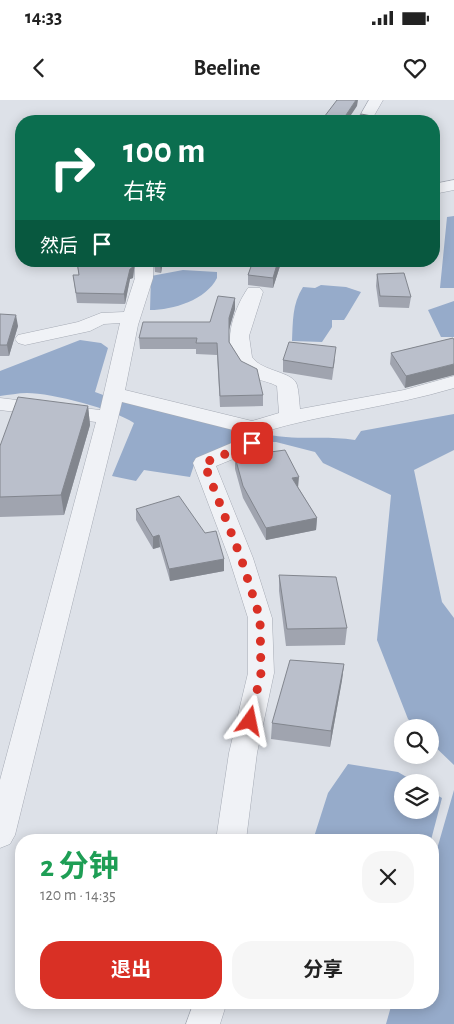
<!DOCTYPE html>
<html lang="zh">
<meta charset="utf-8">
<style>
:root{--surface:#fff;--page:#f6f6f6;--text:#222;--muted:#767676;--accent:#d93025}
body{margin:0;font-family:"Alegreya Sans","Noto Sans SC",sans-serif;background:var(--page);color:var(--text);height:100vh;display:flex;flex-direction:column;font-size:19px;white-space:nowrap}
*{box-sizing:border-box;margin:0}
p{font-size:16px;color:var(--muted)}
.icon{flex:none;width:28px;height:28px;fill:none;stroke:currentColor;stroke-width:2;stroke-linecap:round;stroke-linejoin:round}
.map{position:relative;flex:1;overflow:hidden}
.sheet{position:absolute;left:15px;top:734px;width:424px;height:175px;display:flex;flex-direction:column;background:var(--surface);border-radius:20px;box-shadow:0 2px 12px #0003}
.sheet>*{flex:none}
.top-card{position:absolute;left:15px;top:15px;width:425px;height:152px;border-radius:20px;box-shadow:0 2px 12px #0003;background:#0b6e4f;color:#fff;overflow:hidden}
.buttons{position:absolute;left:394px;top:619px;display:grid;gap:10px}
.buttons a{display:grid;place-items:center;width:45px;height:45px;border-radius:50%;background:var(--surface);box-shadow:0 2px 12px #0003;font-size:25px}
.pin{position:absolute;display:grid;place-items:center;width:42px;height:42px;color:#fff;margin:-21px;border-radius:10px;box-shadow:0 2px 8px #0006}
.me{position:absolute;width:55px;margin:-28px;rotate:12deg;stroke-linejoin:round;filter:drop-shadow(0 0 4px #0008)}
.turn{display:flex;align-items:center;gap:18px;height:105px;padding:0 25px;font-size:22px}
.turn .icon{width:65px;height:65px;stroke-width:2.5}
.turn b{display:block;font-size:35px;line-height:42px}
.then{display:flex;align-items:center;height:48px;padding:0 25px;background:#0003;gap:10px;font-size:19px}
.round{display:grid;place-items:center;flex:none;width:52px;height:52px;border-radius:20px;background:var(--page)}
.summary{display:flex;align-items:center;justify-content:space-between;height:85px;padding:0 25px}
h1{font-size:30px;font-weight:700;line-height:38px;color:#1e9e55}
.primary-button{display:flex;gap:10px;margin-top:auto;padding:10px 25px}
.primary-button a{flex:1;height:58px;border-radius:20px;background:var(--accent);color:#fff;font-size:20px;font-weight:700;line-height:58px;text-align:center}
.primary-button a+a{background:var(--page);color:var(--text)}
.status{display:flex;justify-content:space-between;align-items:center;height:35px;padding:0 25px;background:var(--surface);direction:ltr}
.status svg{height:14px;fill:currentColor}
header{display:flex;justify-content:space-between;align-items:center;height:65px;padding:0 25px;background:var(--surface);font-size:22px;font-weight:700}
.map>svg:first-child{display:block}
.water{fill:#96abca}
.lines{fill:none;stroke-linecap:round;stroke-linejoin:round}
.minor-casing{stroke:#a6abb5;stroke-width:1}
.minor{fill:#f0f2f6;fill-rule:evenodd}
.wall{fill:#a0a4af}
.shaded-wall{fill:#82868e}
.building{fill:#babfcb;stroke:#82868e}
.route{stroke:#d93025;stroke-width:9;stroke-dasharray:0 16.2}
</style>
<div class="status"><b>14:33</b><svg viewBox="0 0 49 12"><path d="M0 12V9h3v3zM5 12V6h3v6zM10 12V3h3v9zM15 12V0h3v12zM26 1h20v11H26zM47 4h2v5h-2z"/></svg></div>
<header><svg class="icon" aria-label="back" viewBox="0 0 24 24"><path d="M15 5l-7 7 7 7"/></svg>Beeline<svg class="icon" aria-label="heart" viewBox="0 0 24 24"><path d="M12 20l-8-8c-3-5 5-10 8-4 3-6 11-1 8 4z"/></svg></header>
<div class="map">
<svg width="454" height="924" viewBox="0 0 454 924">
<rect width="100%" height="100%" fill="#dde1e8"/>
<!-- water -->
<path class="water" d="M454 116V188H440L447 117Z
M183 170 217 172V178C206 200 173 210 150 210L151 176Z
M321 185 346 187 361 192 346 217 344 220H332V227L322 242 292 241C293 222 292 204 303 187L315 188Z
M454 201V237H441L428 210Z
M80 240 101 243 108 248 95 292C126 304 159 311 191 319 223 326 254 334 286 337 310 339 330 336 355 340L361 331 454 314V350L414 370 442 502 454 518V665L430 642V628L416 627 408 619 377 540 391 395 323 363 315 352 276 342 239 343 196 359 190 377 144 370 136 381 112 376 134 323C113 309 52 293 27 293 18 293 9 295 0 296V271Z
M348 664 398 672 415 682H402V710H430V691L442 698 431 740H313L328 693Z
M454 690V924H386L392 903 432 902 433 763Z"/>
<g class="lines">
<!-- minor casing -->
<g class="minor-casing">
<path id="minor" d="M369 0H383L371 21H357Z
M454 80V90L434 94V84Z
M135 161H153V178L138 225 125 290 252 321 279 313 277 286C266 280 252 280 242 271 219 250 233 210 248 188H260L263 192 249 236 252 257C262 272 293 271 297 285 299 292 299 301 300 309L404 290 454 276V288C391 307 326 313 263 332V343L260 348 216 366 253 458 272 518 274 573 257 653 246 740H216L229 653 248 573V518L229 458 193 363 196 358 241 339V332L122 302 15 735 10 744 0 748V680L96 322 0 310V298L100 310 120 223 104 224 90 231 25 245 18 243 15 239 18 235 78 222 101 213 124 212 135 178Z
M194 902H227L220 924H186Z"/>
</g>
<!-- minor -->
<use href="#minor" class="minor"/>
</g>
<!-- wall -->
<path class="wall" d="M76 161H135L133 178 130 179 125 204 77 203 73 175H79Z
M154 161H163L161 173 155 172Z
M253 161H285L283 166H280L273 188 248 185V175Z
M377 174 411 197 409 208 379 207 376 186Z
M235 198V209L229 229V242L241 261 263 295V306L220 307 217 255 196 254V249H140L139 238 210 222Z
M0 214 18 226 9 256H0Z
M453 238 405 288 390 264 391 253Z
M335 259 332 280 283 272V260Z
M88 306 90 325 64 415 0 417V346Z
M235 357 298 387 317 418 316 430 266 440 243 398 235 369Z
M136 409 205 433 224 459V471L170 481 160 447 153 449 136 420Z
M279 475 347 528 345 545 286 546 279 491Z
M344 564 342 580 330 647 271 639 272 623Z"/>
<!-- shaded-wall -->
<path class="shaded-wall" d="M356 0H358L357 6 347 21H342Z
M133 161H135L133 178 130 179 125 204 124 194 130 169Z
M160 161H163L161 173 160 163Z
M278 161H280V166L273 188V178Z
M235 198V209L229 230V218Z
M16 215 18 226 9 256 7 245Z
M454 264V275L405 288 406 276Z
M88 306 90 325 64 415 61 395Z
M299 377 298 388 292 378Z
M317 418 316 430 266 440V428Z
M159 435 160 447 153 449V437Z
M224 459V471L170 481 169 469Z
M344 564 342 580 330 647 331 631Z"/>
<!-- building -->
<path class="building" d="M337 0H356L342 21H321Z
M361 14 398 21H359Z
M77 161H133L132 168 130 169 124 194 76 193 73 175H79Z
M253 161H278L273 178 248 175Z
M404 173 411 197 380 196 377 174Z
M218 196 235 198 229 218V242L241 261 257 269 263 295 220 296 217 243H196L197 238H139L143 222H210Z
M0 214 16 215 7 245H0Z
M453 238 454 240V264L406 276 391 253Z
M289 242 336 247 333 268 283 260Z
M18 297 88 306 61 395 0 397V346Z
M285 350 299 377 292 378 317 418 266 428 243 386 235 357Z
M179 396 205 433 216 431 224 459 169 469 159 435 153 437 136 409Z
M279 475 336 477 347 528 287 529Z
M290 560 344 564 331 631 272 623Z"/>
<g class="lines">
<!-- route -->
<path class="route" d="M250 621 261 573 260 518 241 458 204 363 252 343"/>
</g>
</svg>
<div class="buttons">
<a><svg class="icon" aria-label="search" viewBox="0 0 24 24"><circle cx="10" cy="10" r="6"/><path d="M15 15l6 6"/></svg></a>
<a><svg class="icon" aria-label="layers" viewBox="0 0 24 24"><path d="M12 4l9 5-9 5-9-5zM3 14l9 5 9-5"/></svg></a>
</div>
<div class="pin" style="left:252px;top:343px;background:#d93025"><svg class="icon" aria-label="arrive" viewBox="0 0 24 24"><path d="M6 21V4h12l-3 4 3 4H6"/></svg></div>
<svg class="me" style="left:250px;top:621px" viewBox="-20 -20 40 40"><path d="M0-17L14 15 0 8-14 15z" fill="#d93025" stroke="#fff" stroke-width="4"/></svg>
<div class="top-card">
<div class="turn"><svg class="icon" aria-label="right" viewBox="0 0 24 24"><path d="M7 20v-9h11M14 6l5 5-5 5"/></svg><div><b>100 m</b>右转</div></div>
<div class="then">然后<svg class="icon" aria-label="arrive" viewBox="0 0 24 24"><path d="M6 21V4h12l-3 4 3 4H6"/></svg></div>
</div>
<section class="sheet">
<div class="summary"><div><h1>2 分钟</h1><p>120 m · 14:35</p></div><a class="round"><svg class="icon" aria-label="close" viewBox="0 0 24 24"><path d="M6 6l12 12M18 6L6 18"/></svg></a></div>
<div class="primary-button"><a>退出</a><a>分享</a></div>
</section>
</div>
